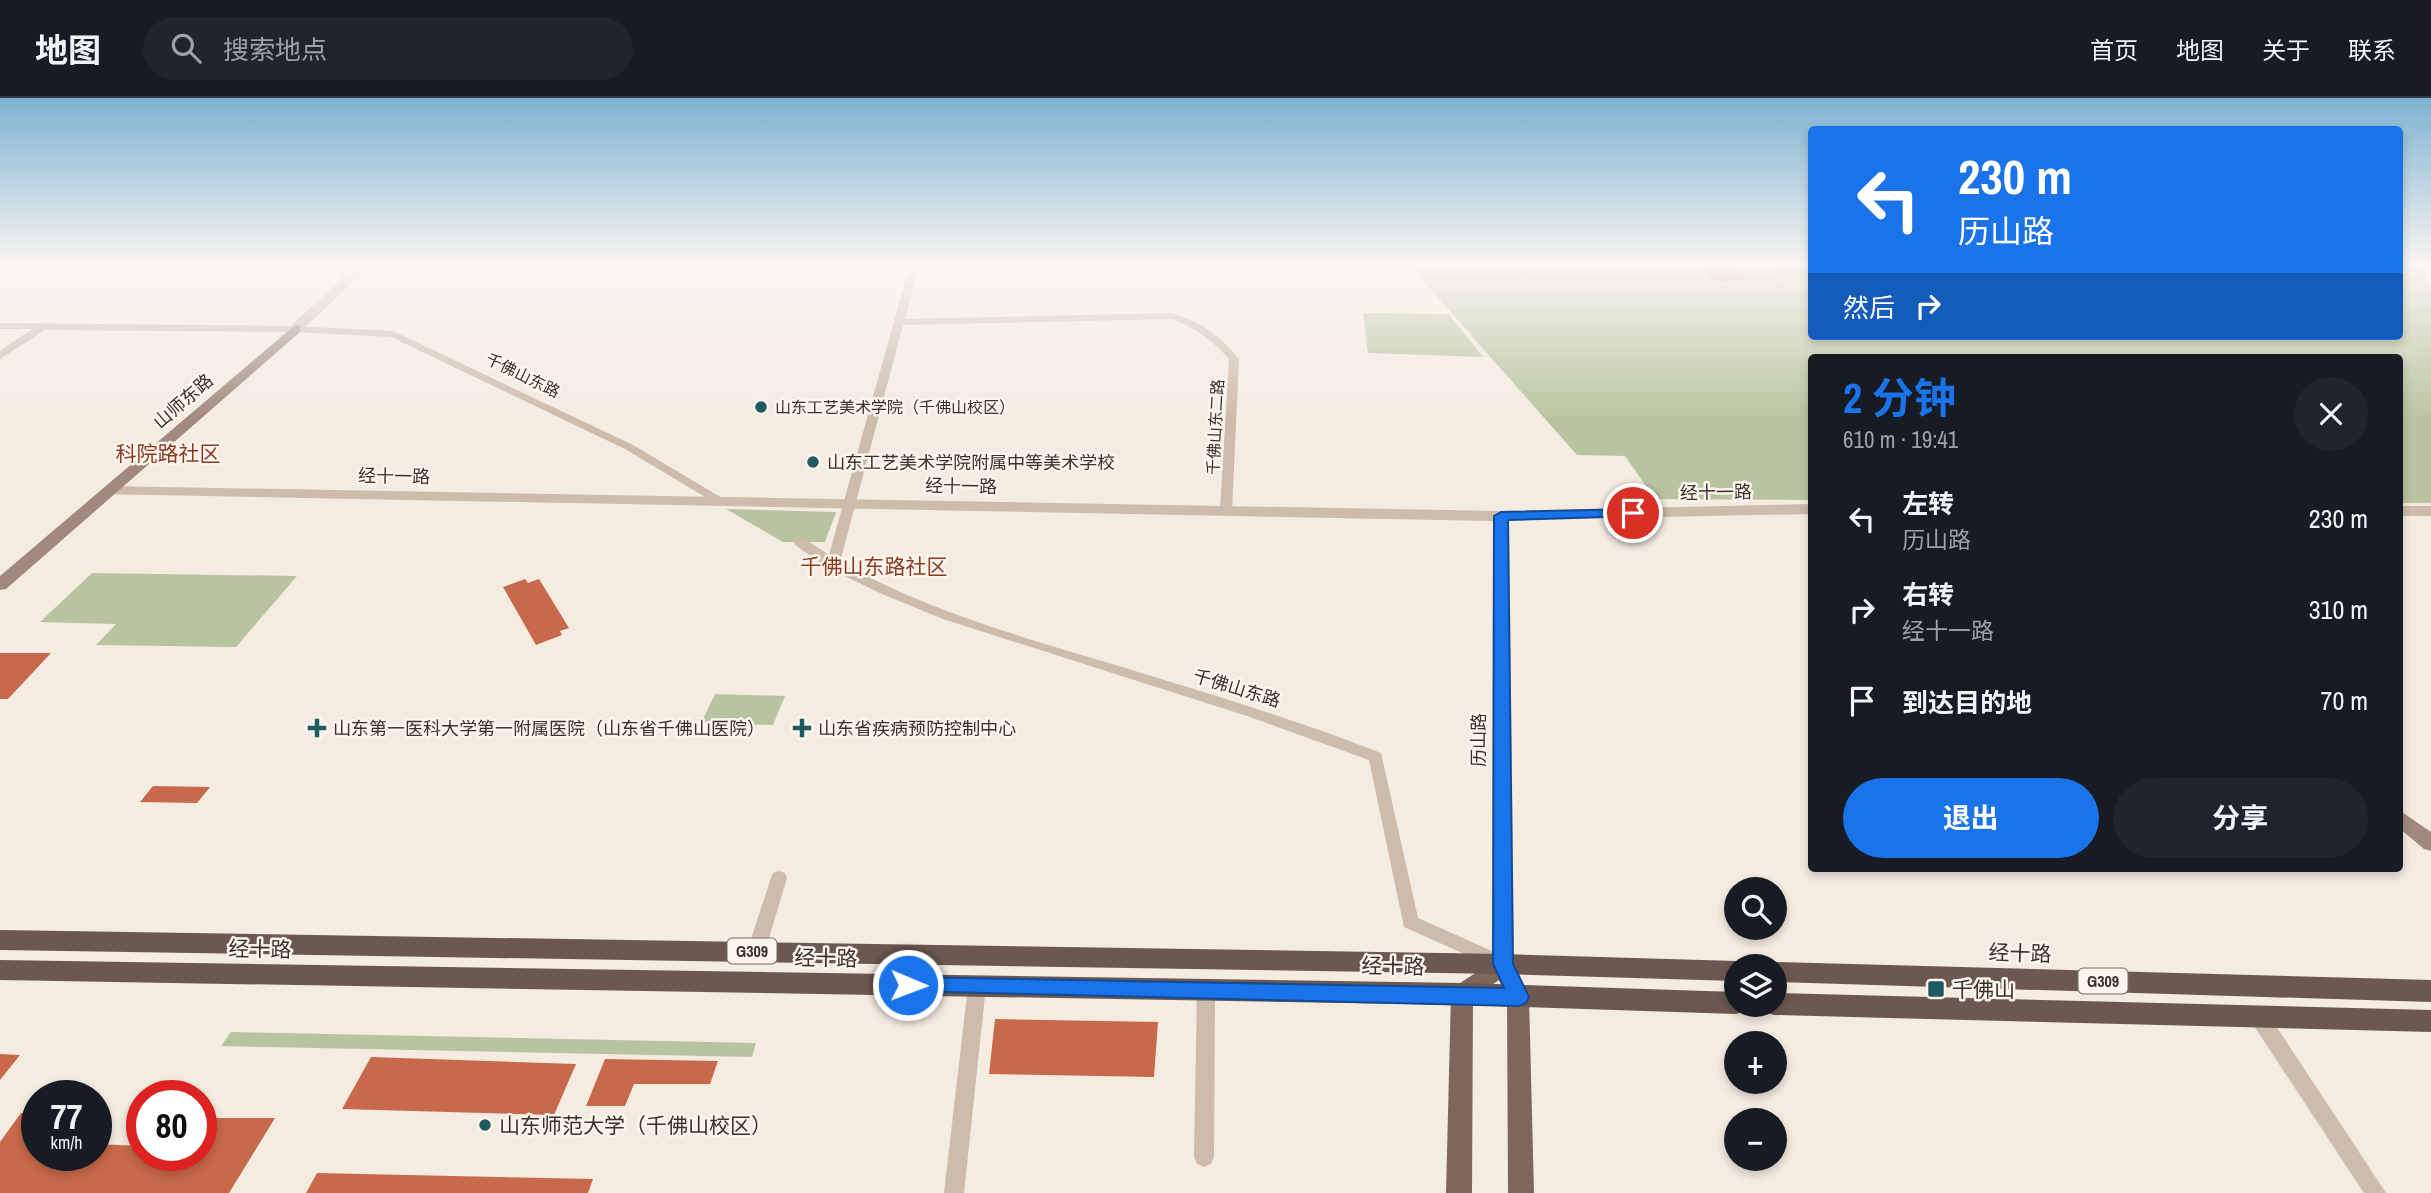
<!DOCTYPE html>
<html lang="zh">
<meta charset="utf-8">
<style>
:root{--surface:#171b24;--page:#20242c;--text:#f1f3f6;--muted:#9ea1a6;--line:#363941;--accent:#1a73e8}
body{margin:0;font-family:"Archivo Narrow","Noto Sans SC",sans-serif;background:var(--page);color:var(--text);height:100vh;display:flex;flex-direction:column;font-size:26px;white-space:nowrap}
*{box-sizing:border-box;margin:0}
p{font-size:23px;color:var(--muted)}
.icon{flex:none;width:38px;height:38px;fill:none;stroke:currentColor;stroke-width:2;stroke-linecap:round;stroke-linejoin:round}
.map{position:relative;flex:1;overflow:hidden}
.details{position:absolute;left:1808px;top:256px;width:595px;height:518px;display:flex;flex-direction:column;background:var(--surface);border-radius:7px;box-shadow:0 4px 10px #0003}
.details>*{flex:none}
.banner{position:absolute;left:1808px;top:28px;width:595px;height:214px;border-radius:7px;box-shadow:0 4px 10px #0003;background:#1a73e8;color:#fff;overflow:hidden}
.tools{position:absolute;left:1724px;top:779px;display:grid;gap:14px}
.tools a{display:grid;place-items:center;width:63px;height:63px;border-radius:50%;background:var(--surface);box-shadow:0 4px 10px #0003;font-size:35px}
.speed{position:absolute;left:21px;top:982px;display:flex;gap:14px;font-size:35px;font-weight:700;text-align:center}
.speed>*{display:grid;place-content:center;width:91px;height:91px;border-radius:50%;background:var(--surface);box-shadow:0 4px 10px #0003;line-height:1}
.speed small{font-size:18px;font-weight:400}
.speed .limit{border:10px solid #d22;background:#fff;color:#111}
.pin{position:absolute;display:grid;place-items:center;width:60px;height:60px;color:#fff;margin:-30px;border:4px solid #fff;border-radius:50%;box-shadow:0 2px 7px #0007}
.me{position:absolute;width:77px;margin:-38px;rotate:91deg;stroke-linejoin:round;filter:drop-shadow(0 0 5px #0008)}
.turn{display:flex;align-items:center;gap:24px;height:147px;padding:0 35px;font-size:32px}
.turn .icon{width:91px;height:91px;stroke-width:2.5}
.turn b{display:block;font-size:49px;line-height:60px}
.then{display:flex;align-items:center;height:66px;padding:0 35px;background:#0003;gap:14px;font-size:26px}
.round{display:grid;place-items:center;flex:none;width:74px;height:74px;border-radius:37px;background:var(--page)}
.overview{display:flex;align-items:center;justify-content:space-between;height:119px;padding:0 35px}
h1{font-size:42px;font-weight:700;line-height:52px;color:var(--accent)}
.action{display:flex;gap:14px;margin-top:auto;padding:14px 35px}
.action a{flex:1;height:80px;border-radius:42px;background:var(--accent);color:#fff;font-size:28px;font-weight:700;line-height:80px;text-align:center}
.action a+a{background:var(--page);color:var(--text)}
ul{padding:0;list-style:none}
li{display:flex;align-items:center;gap:21px;height:91px;padding:0 35px}
li div{flex:1}
li b{display:block;font-size:26px}
li em{font-style:normal}
header{display:flex;align-items:center;gap:42px;box-sizing:border-box;height:98px;padding:0 35px;background:var(--surface);border-bottom:2px solid var(--line)}
header strong{font-size:33px}
nav{display:flex;gap:38px;margin-inline-start:auto;font-size:24px}
.search{width:490px;height:63px;background:var(--page);display:flex;align-items:center;gap:18px;box-sizing:border-box;padding:0 24px;border-radius:38px;color:var(--muted);font-size:26px}
.map>svg:first-child{display:block}
.green{fill:#b8c4a0}
.building{fill:#c8694b}
.lines{fill:none;stroke-linecap:round;stroke-linejoin:round}
.minor{fill:#cdbbac;fill-rule:evenodd}
.tertiary{fill:#cdbbac;fill-rule:evenodd}
.secondary{fill:#a18a7d;fill-rule:evenodd}
.primary{fill:#7d675c;fill-rule:evenodd}
.trunk{fill:#6c584f;fill-rule:evenodd}
.route{fill:#1a73e8;stroke:#114b97;stroke-width:2}
.poi-dot{fill:#1f5a5e;stroke:#fbf5ee;stroke-width:2.5}
.labels{text-anchor:middle;dominant-baseline:central;stroke-width:5;stroke-linejoin:round;paint-order:stroke}
.far-street-label{font-size:16px;fill:#3b302b;stroke:#fbf5ee}
.far-poi-label{font-size:16px;fill:#3b302b;stroke:#fbf5ee;text-anchor:start}
.shield{fill:#fbf5ee;stroke:#756b66;stroke-width:2}
.shield-label{font-size:16px;font-weight:bold;fill:#3b302b}
.street-label{font-size:18px;fill:#3b302b;stroke:#fbf5ee}
.poi-label{font-size:18px;fill:#3b302b;stroke:#fbf5ee;text-anchor:start}
.quarter-label{font-size:21px;fill:#8c3b22;stroke:#fbf5ee}
.near-street-label{font-size:21px;fill:#3b302b;stroke:#fbf5ee}
.near-poi-label{font-size:21px;fill:#3b302b;stroke:#fbf5ee;text-anchor:start}
</style>
<header>
<strong>地图</strong>
<div class="search"><svg class="icon" aria-label="search" viewBox="0 0 24 24"><circle cx="10" cy="10" r="6"/><path d="M15 15l6 6"/></svg>搜索地点</div>
<nav><a>首页</a><a>地图</a><a>关于</a><a>联系</a></nav>
</header>
<div class="map">
<svg width="2431" height="1095" viewBox="0 0 2431 1095">
<rect width="100%" height="100%" fill="#f4ebe1"/>
<!-- green -->
<path class="green" d="M1411 169H1811V238H2399V169H2427L2425 183 2431 188V405H2399V259H1811V402L1655 401 1625 358 1577 357Z
M1363 215 1449 216 1483 259 1368 255Z
M726 411 836 414 825 444H783Z
M92 475 297 478 236 549 96 547 116 526 40 524Z
M715 596 785 598 773 627 701 625Z
M231 934 756 945 752 959 221 948Z"/>
<!-- building -->
<path class="building" d="M1698 169H1736L1748 182 1715 184Z
M1772 169H1811V177L1783 179Z
M525 481 528 485 539 481 569 530 560 533 562 537 536 547 503 489Z
M0 555H51L8 601H0Z
M153 688 210 689 197 705 140 704Z
M995 921 1158 924 1154 979 989 976Z
M0 956 20 957 0 982Z
M371 959 576 966 554 1017 342 1011Z
M605 961 718 963 710 986H634L625 1008H586Z
M21 1015H37V1057H96V1046L142 1048V1057H201V1020H275L229 1095H0V1044Z
M317 1075 593 1081 588 1095H306Z"/>
<g class="lines">
<!-- minor -->
<path class="minor" d="M364 169H375L349 186H343V182Z
M909 169H919L905 221 1172 215C1200 223 1221 238 1239 261L1232 413 1226 417 1220 413 1229 261C1213 243 1195 229 1171 221L903 227 840 464C924 511 1017 538 1109 565 1200 593 1292 620 1381 655L1418 820 1501 857 1504 862 1501 867 1495 869 1489 867 1404 829 1369 662 1247 618 943 521 882 496 828 470 795 447 794 444 795 441H805L829 457Z
M0 225 295 228 393 233 633 347 727 403 725 406H717L625 351 391 239 295 234 45 232 0 261V253L32 231H0Z
M779 773 785 775 787 780 765 853 762 858 756 860 750 858 747 853 771 780 773 775Z
M977 880 983 883 986 888 964 1095H944L968 888 971 883Z
M1206 884 1212 887 1215 892 1214 1059 1211 1066 1204 1069 1197 1066 1194 1059 1197 892 1200 887Z
M2259 911 2266 913 2386 1095H2364L2252 925 2250 919 2252 913Z"/>
<!-- tertiary -->
<path class="tertiary" d="M339 169H351L348 189 300 234H290V228L338 185Z
M109 388 1501 413 1811 406V416L1509 422 1514 866 1511 873 1503 875 1495 873 1492 866 1493 423 104 396 101 393Z
M2399 408H2431V418H2399Z"/>
<!-- secondary -->
<path class="secondary" d="M295 227 300 228V234L6 491 0 492V478Z
M2399 712 2431 734V753L2424 751 2399 730Z"/>
<!-- primary -->
<path class="primary" d="M1503 857 1511 859 1529 899 1534 1095H1508L1507 899 1499 882 1473 900 1472 1095H1446L1451 896 1454 889Z"/>
<!-- trunk -->
<path class="trunk" d="M0 832 1503 856 1736 863 1746 868H1736V883L1503 876 0 852Z
M0 862 1462 885 1736 894V906H1748L1745 913 1736 916 1462 907 0 882Z
M1774 864 2431 882V904L1774 884V868H1765Z
M1774 895 2431 912V934L1774 917 1765 914 1762 906H1774Z"/>
</g>
<!-- sky -->
<linearGradient id="sky" x2="0" y2="1"><stop stop-color="#7eb2d2"/><stop offset="0.52" stop-color="#faf6f2"/><stop offset="1" stop-color="#faf6f2" stop-opacity="0"/></linearGradient>
<rect width="2431" height="322" fill="url(#sky)"/>
<!-- route -->
<path class="route" d="M1633 411 1638 412V418L1508 422 1513 866 1529 899 1526 905 1518 908 901 893 898 887 901 881 908 879 1504 890 1493 866 1494 418 1501 414Z"/>
<!-- markers -->
<g class="poi-dot">
<circle cx="761" cy="309" r="7"/>
<circle cx="813" cy="364" r="7"/>
<path d="M313.5 619.5h7v7h7v7h-7v7h-7v-7h-7v-7h7z"/>
<path d="M798.5 619.5h7v7h7v7h-7v7h-7v-7h-7v-7h7z"/>
<rect x="1927" y="882" width="18" height="18" rx="3.5"/>
<circle cx="485" cy="1027" r="7"/>
</g>
<g class="labels">
<!-- far-street labels -->
<g class="far-street-label">
<text transform="translate(523 277) rotate(26)">千佛山东路</text>
<text transform="translate(1215 329) rotate(-87)">千佛山东二路</text>
</g>
<!-- far-poi labels -->
<g class="far-poi-label">
<text x="775" y="309">山东工艺美术学院（千佛山校区）</text>
</g>
<!-- shield labels -->
<g class="shield">
<rect x="727.5" y="840.5" width="49" height="25" rx="5"/>
<rect x="2078.5" y="870.5" width="49" height="25" rx="5"/>
</g>
<g class="shield-label">
<text x="752" y="853">G309</text>
<text x="2103" y="883">G309</text>
</g>
<!-- street labels -->
<g class="street-label">
<text transform="translate(183 303) rotate(-41)">山师东路</text>
<text transform="translate(394 378) rotate(1)">经十一路</text>
<text transform="translate(961 388) rotate(1)">经十一路</text>
<text transform="translate(1716 394) rotate(-1)">经十一路</text>
<text transform="translate(1237 590) rotate(17)">千佛山东路</text>
<text transform="translate(1478 642) rotate(-90)">历山路</text>
</g>
<!-- poi labels -->
<g class="poi-label">
<text x="827" y="364">山东工艺美术学院附属中等美术学校</text>
<text x="333" y="630">山东第一医科大学第一附属医院（山东省千佛山医院）</text>
<text x="818" y="630">山东省疾病预防控制中心</text>
</g>
<!-- quarter labels -->
<g class="quarter-label">
<text x="168" y="355">科院路社区</text>
<text x="874" y="468">千佛山东路社区</text>
</g>
<!-- near-street labels -->
<g class="near-street-label">
<text transform="translate(260 851) rotate(1)">经十路</text>
<text transform="translate(2020 855) rotate(2)">经十路</text>
<text transform="translate(826 860) rotate(1)">经十路</text>
<text transform="translate(1393 868) rotate(1)">经十路</text>
</g>
<!-- near-poi labels -->
<g class="near-poi-label">
<text x="1952" y="891">千佛山</text>
<text x="499" y="1027">山东师范大学（千佛山校区）</text>
</g>
</g>
</svg>
<div class="tools">
<a><svg class="icon" aria-label="search" viewBox="0 0 24 24"><circle cx="10" cy="10" r="6"/><path d="M15 15l6 6"/></svg></a>
<a><svg class="icon" aria-label="layers" viewBox="0 0 24 24"><path d="M12 4l9 5-9 5-9-5zM3 14l9 5 9-5"/></svg></a>
<a>+</a>
<a>−</a>
</div>
<div class="speed"><div>77<small>km/h</small></div><div class="limit">80</div></div>
<div class="pin" style="left:1633px;top:415px;background:#d93025"><svg class="icon" aria-label="arrive" viewBox="0 0 24 24"><path d="M6 21V4h12l-3 4 3 4H6"/></svg></div>
<svg class="me" style="left:908px;top:887px" viewBox="-20 -20 40 40"><circle r="17" fill="#1a73e8" stroke="#fff" stroke-width="3"/><path d="M0-11L8 9 0 5-8 9z" fill="#fff"/></svg>
<div class="banner">
<div class="turn"><svg class="icon" aria-label="left" viewBox="0 0 24 24"><path d="M17 20v-9H6M10 6l-5 5 5 5"/></svg><div><b>230 m</b>历山路</div></div>
<div class="then">然后<svg class="icon" aria-label="right" viewBox="0 0 24 24"><path d="M7 20v-9h11M14 6l5 5-5 5"/></svg></div>
</div>
<section class="details">
<div class="overview"><div><h1>2 分钟</h1><p>610 m · 19:41</p></div><a class="round"><svg class="icon" aria-label="close" viewBox="0 0 24 24"><path d="M6 6l12 12M18 6L6 18"/></svg></a></div>
<ul>
<li><svg class="icon" aria-label="left" viewBox="0 0 24 24"><path d="M17 20v-9H6M10 6l-5 5 5 5"/></svg><div><b>左转</b><p>历山路</p></div><em>230 m</em></li>
<li><svg class="icon" aria-label="right" viewBox="0 0 24 24"><path d="M7 20v-9h11M14 6l5 5-5 5"/></svg><div><b>右转</b><p>经十一路</p></div><em>310 m</em></li>
<li><svg class="icon" aria-label="arrive" viewBox="0 0 24 24"><path d="M6 21V4h12l-3 4 3 4H6"/></svg><div><b>到达目的地</b></div><em>70 m</em></li>
</ul>
<div class="action"><a>退出</a><a>分享</a></div>
</section>
</div>
